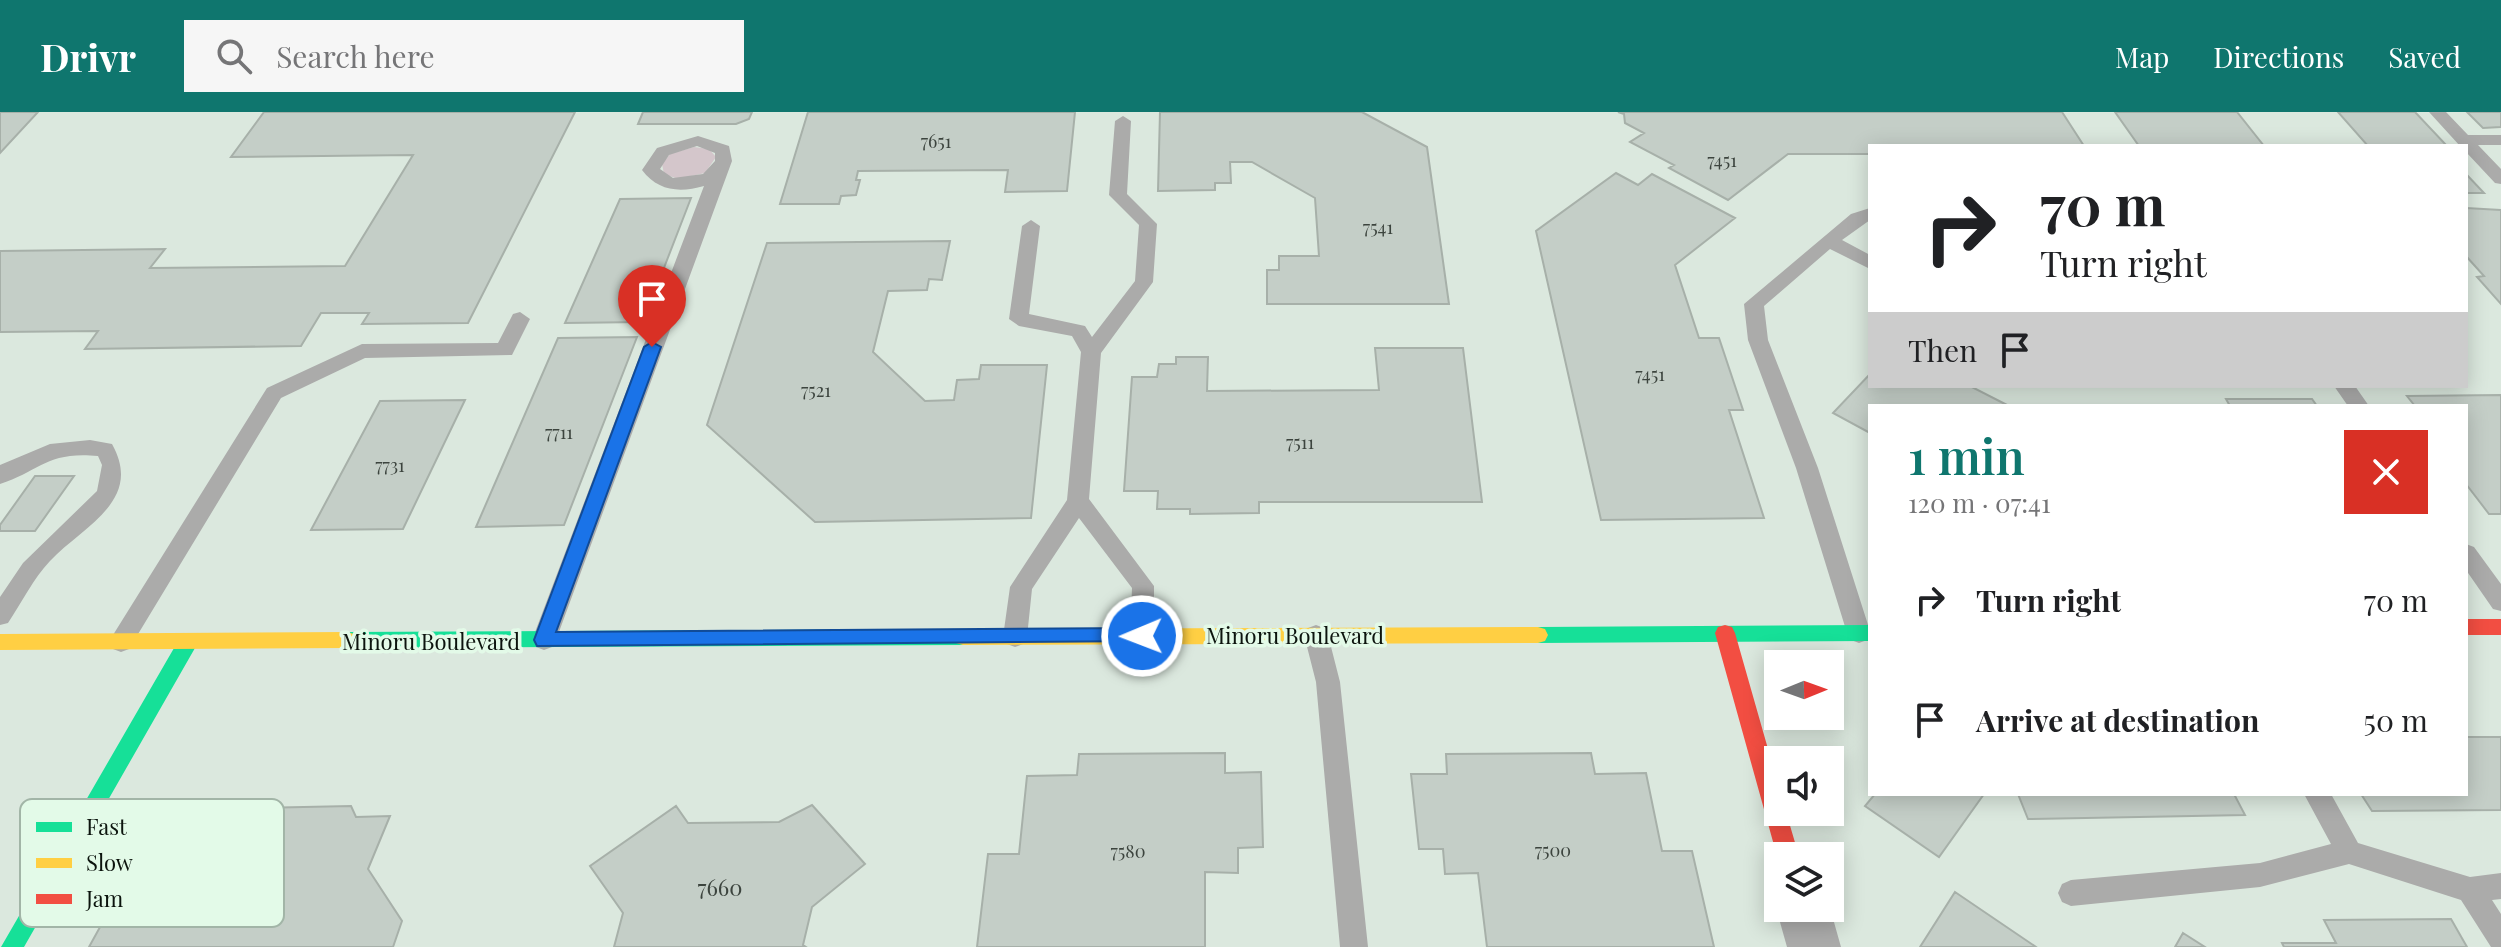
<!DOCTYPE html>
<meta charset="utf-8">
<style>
:root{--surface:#fff;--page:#f6f6f6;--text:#202124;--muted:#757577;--accent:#0f766e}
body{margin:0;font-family:"Playfair Display",serif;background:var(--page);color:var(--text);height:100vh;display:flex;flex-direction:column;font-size:30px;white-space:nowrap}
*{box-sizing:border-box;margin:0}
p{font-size:26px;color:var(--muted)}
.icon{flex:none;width:44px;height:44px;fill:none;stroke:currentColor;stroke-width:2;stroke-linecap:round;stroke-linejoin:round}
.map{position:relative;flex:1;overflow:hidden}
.side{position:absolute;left:1868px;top:292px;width:600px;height:392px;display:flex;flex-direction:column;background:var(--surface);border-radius:0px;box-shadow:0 4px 20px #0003}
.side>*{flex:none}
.hud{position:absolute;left:1868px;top:32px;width:600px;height:244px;border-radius:0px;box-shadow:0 4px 20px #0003;background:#fff;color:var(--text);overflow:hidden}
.needle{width:52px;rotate:89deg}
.buttons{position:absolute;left:1764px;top:538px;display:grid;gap:16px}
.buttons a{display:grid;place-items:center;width:80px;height:80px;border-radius:0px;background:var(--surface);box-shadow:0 4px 20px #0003;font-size:40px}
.pin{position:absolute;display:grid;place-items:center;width:68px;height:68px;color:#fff;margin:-82px -34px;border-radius:50% 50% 50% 0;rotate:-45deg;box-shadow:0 0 8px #0007}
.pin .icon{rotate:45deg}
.me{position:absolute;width:88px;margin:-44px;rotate:269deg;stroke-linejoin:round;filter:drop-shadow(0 0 6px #0008)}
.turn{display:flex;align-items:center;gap:28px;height:168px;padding:0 40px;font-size:36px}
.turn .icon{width:104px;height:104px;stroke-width:2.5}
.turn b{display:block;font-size:56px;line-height:68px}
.then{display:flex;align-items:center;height:76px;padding:0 40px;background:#0003;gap:16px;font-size:30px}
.round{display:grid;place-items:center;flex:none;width:84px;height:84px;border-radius:0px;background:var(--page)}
.head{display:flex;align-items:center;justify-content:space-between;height:136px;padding:0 40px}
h1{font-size:48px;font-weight:600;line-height:60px;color:var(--accent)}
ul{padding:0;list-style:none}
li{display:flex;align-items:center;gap:24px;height:120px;padding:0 40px}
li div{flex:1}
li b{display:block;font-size:30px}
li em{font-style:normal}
header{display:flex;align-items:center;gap:48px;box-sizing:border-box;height:112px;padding:0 40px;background:var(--accent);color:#fff}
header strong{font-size:38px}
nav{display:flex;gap:44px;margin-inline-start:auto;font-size:28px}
.search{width:560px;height:72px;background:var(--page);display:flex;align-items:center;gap:20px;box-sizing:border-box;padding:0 28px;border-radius:0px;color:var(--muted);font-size:30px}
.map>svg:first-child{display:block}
.green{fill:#d4c6cb}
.building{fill:#c4cec7;stroke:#a7b0a9;stroke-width:2}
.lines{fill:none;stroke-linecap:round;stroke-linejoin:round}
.lane{fill:#ababaa;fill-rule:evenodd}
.street{fill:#ababaa;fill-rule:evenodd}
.fast{fill:#16e098;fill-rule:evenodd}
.slow{fill:#ffcf43;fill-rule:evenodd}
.jam{fill:#f24e42;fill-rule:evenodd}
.route{fill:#1a73e8;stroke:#114b97;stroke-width:2}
.labels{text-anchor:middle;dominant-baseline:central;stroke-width:7;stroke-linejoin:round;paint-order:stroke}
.number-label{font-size:18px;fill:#3c443e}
.street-label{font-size:22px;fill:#0c140e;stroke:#e3fae8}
.near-number-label{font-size:22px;fill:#3c443e}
.key{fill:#e3fae8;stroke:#a2b5a7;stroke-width:2}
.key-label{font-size:22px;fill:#0c140e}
</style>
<header>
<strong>Drivr</strong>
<div class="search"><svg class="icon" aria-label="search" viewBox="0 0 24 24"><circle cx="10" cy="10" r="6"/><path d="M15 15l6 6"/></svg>Search here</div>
<nav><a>Map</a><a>Directions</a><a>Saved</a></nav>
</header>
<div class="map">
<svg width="2501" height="835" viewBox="0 0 2501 835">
<rect width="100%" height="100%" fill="#dbe8de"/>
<!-- green -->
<path class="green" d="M694 35 709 37 716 45 705 61 678 67 664 62 662 52 670 42Z"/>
<!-- building -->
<path class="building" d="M0 0H38L0 41Z
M264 0H575L468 211 362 212 369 201H321L301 234 85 237 98 219 0 220V139L165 137 150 156 345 154 413 43 231 45Z
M643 0H752L749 7 736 12H638Z
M808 0H1075L1067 79 1005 80 1008 58 858 59 856 68H860L856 83 841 84 839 92H780Z
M1160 0H1362L1427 35 1449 192H1267V158H1279V144H1319L1315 86 1252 50H1230L1231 71H1215V78L1158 79Z
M1618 0H2062L2084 34H1870V42H1788L1728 88 1669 56 1674 53 1630 30 1644 21 1625 11 1624 2Z
M2115 0H2237L2264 34H2139Z
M2338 0H2415L2447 34H2368Z
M2467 0H2501V15L2483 16Z
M1616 61 1638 73 1652 62 1735 106 1675 153 1699 226H1719L1743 298H1729L1764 406 1601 408 1536 119Z
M2466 62 2484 81H2466Z
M691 86 643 210 565 211 620 87Z
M2466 96 2501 98V192L2477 165 2484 164 2466 144Z
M950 129 942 168 929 167 927 178 888 179 873 240 925 289 954 288 957 268 979 267 981 253H1047L1031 406 815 410 707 313 767 131Z
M637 225 564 413 476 415 558 226Z
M1375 236H1463L1482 390H1259V401L1190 402V397H1157L1158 379H1124L1132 265H1157L1159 252H1176V245H1208L1207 279 1379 278Z
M1870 262V274H1970L2009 294H1870V321L1833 301Z
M2501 283V402H2489L2466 372V294H2415L2407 284Z
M2226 287H2312L2317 294H2126H2230Z
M465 288 403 417 311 418 380 289Z
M35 364H74L35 419H0V413Z
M2466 625H2501V698L2372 699 2361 682H2466Z
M1225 641V661L1261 660 1263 735 1238 736V761L1205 760V835H977L988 742H1019L1027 664 1077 663 1079 642Z
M1591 641 1595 662 1646 661 1662 739H1692L1714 835H1487L1478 761 1445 762 1443 737H1419L1411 662H1447L1446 642Z
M1875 682H1984L1939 745 1865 694Z
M2018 682H2234L2245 703 2028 707Z
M812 693 865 752 812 795 803 833 806 835H614L623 801 590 754 676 694 688 711 779 710Z
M351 694 356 705 390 704 368 757 402 809 393 835H89L105 806 176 774 208 708H235L256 696Z
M1955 780 2036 835H1920Z
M2451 807 2467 835H2284L2282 831H2336L2324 808Z
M2183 821 2205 835H2175Z"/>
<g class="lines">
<!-- lane -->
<path class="lane" d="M2429 0H2446L2468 23H2501V33H2478L2501 57V72L2495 71 2466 40V34H2460Z
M1123 4 1131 9 1127 82 1157 112 1153 170 1101 241 1089 387 1154 474V524L1150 531 1142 534 1134 531 1130 524 1132 476 1079 406 1032 477 1027 525 1023 532 1015 535 1007 532 1003 525 1010 475 1067 388 1081 240 1072 224 1019 214 1009 207 1022 114 1031 108 1040 114 1029 202 1085 214 1092 225 1135 169 1139 113 1109 83 1115 9Z
M698 24 729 34 732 49 556 528 552 535 544 538 536 535 532 528 704 74C679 81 658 79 642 58L657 36ZM697 34 715 41V49L703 62 673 66 660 57 669 43Z
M1870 96V108L1842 128 1870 143V157L1830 137 1764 194 1768 228 1818 356 1870 519 1867 528 1859 531 1851 528 1847 521 1796 356 1748 228 1744 192 1851 102Z
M520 200 530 207 512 243 365 246 281 286 129 537 121 540 113 537 109 530 113 523 267 276 362 232 498 231 513 202Z
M2334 274H2355L2369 294H2348Z
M90 328 112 332C144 389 83 414 50 449 33 467 22 490 8 511L0 513V485L23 451 97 379 102 353 98 344C47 339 40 359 0 372V353L50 332Z
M2466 432 2474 435 2501 472V499L2493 497 2466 458Z
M1316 513 1324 516 1328 523 1340 570 1368 835H1340L1316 570 1304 523 1308 516Z
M2304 682H2331L2358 731 2470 765 2501 761V787L2492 788 2501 802V835H2491L2461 788 2349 752 2260 775 2071 794 2062 790 2058 781 2062 772 2071 768 2260 751 2331 732Z"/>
<!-- street -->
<path class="street" d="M1778 792V796H1830L1841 835H1787L1776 796Z"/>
<!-- fast -->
<path class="fast" d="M1870 513V529L1538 531 1531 529 1528 523 1531 517 1538 515Z
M963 517 970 519 973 525 970 531 963 533 347 536 340 534 337 528 340 522 347 520Z
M188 522 195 524 198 530 195 536 24 835H1L181 524Z"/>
<!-- slow -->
<path class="slow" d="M1538 515 1545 517 1548 523 1545 529 1538 531 963 533 956 531 953 525 956 519 963 517Z
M347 520 354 522 357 528 354 534 347 536 0 538V522Z"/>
<!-- jam -->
<path class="jam" d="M2466 507H2501V523H2466Z
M1725 513 1732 515 1735 521 1778 672V700H1786L1799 744H1777L1715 521 1718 515Z"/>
</g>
<!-- route -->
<path class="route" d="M652 230 661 235 556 520 1142 516 1151 524 1149 529 537 534 534 528 644 235Z"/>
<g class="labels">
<!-- number labels -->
<g class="number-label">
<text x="936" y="29">7651</text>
<text x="1722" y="48">7451</text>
<text x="1378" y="115">7541</text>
<text x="1650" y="262">7451</text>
<text x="816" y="278">7521</text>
<text x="559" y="320">7711</text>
<text x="1300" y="330">7511</text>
<text x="390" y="353">7731</text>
<text x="1553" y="738">7500</text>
<text x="1128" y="739">7580</text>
</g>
<!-- street labels -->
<g class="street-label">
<text x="1295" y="523">Minoru Boulevard</text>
<text x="431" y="529">Minoru Boulevard</text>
</g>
<!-- near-number labels -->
<g class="near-number-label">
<text x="720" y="775">7660</text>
</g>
</g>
<!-- legend -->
<rect x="20" y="687" width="264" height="128" rx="12" class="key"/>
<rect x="36" y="710" width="36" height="10" fill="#16e098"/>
<rect x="36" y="746" width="36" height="10" fill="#ffcf43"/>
<rect x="36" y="782" width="36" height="10" fill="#f24e42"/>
<g class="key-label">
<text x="86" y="723">Fast</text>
<text x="86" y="759">Slow</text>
<text x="86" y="795">Jam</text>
</g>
</svg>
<div class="buttons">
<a><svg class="needle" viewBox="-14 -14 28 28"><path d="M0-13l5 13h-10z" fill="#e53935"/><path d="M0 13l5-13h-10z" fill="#757577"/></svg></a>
<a><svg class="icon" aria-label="sound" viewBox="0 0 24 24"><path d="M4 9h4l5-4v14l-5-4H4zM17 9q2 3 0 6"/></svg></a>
<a><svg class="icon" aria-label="layers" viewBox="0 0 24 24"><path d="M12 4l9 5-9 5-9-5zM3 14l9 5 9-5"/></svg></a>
</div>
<div class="pin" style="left:652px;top:235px;background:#d93025"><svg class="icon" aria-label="arrive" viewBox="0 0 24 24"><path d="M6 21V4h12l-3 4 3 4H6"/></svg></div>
<svg class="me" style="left:1142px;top:524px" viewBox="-20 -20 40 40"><circle r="17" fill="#1a73e8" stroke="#fff" stroke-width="3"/><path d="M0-11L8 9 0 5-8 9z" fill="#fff"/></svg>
<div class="hud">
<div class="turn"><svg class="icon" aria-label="right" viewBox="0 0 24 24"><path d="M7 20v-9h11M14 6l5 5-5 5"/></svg><div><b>70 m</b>Turn right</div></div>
<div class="then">Then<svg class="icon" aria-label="arrive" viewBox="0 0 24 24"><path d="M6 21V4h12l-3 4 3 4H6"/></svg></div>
</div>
<section class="side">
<div class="head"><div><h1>1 min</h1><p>120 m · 07:41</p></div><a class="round" style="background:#d93025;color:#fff"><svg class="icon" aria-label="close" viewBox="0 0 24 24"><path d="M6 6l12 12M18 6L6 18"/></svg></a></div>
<ul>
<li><svg class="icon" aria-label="right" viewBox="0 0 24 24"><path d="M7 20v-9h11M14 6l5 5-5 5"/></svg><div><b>Turn right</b></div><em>70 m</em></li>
<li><svg class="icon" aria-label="arrive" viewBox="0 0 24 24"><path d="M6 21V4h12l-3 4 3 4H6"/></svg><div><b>Arrive at destination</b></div><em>50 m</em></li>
</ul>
</section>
</div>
